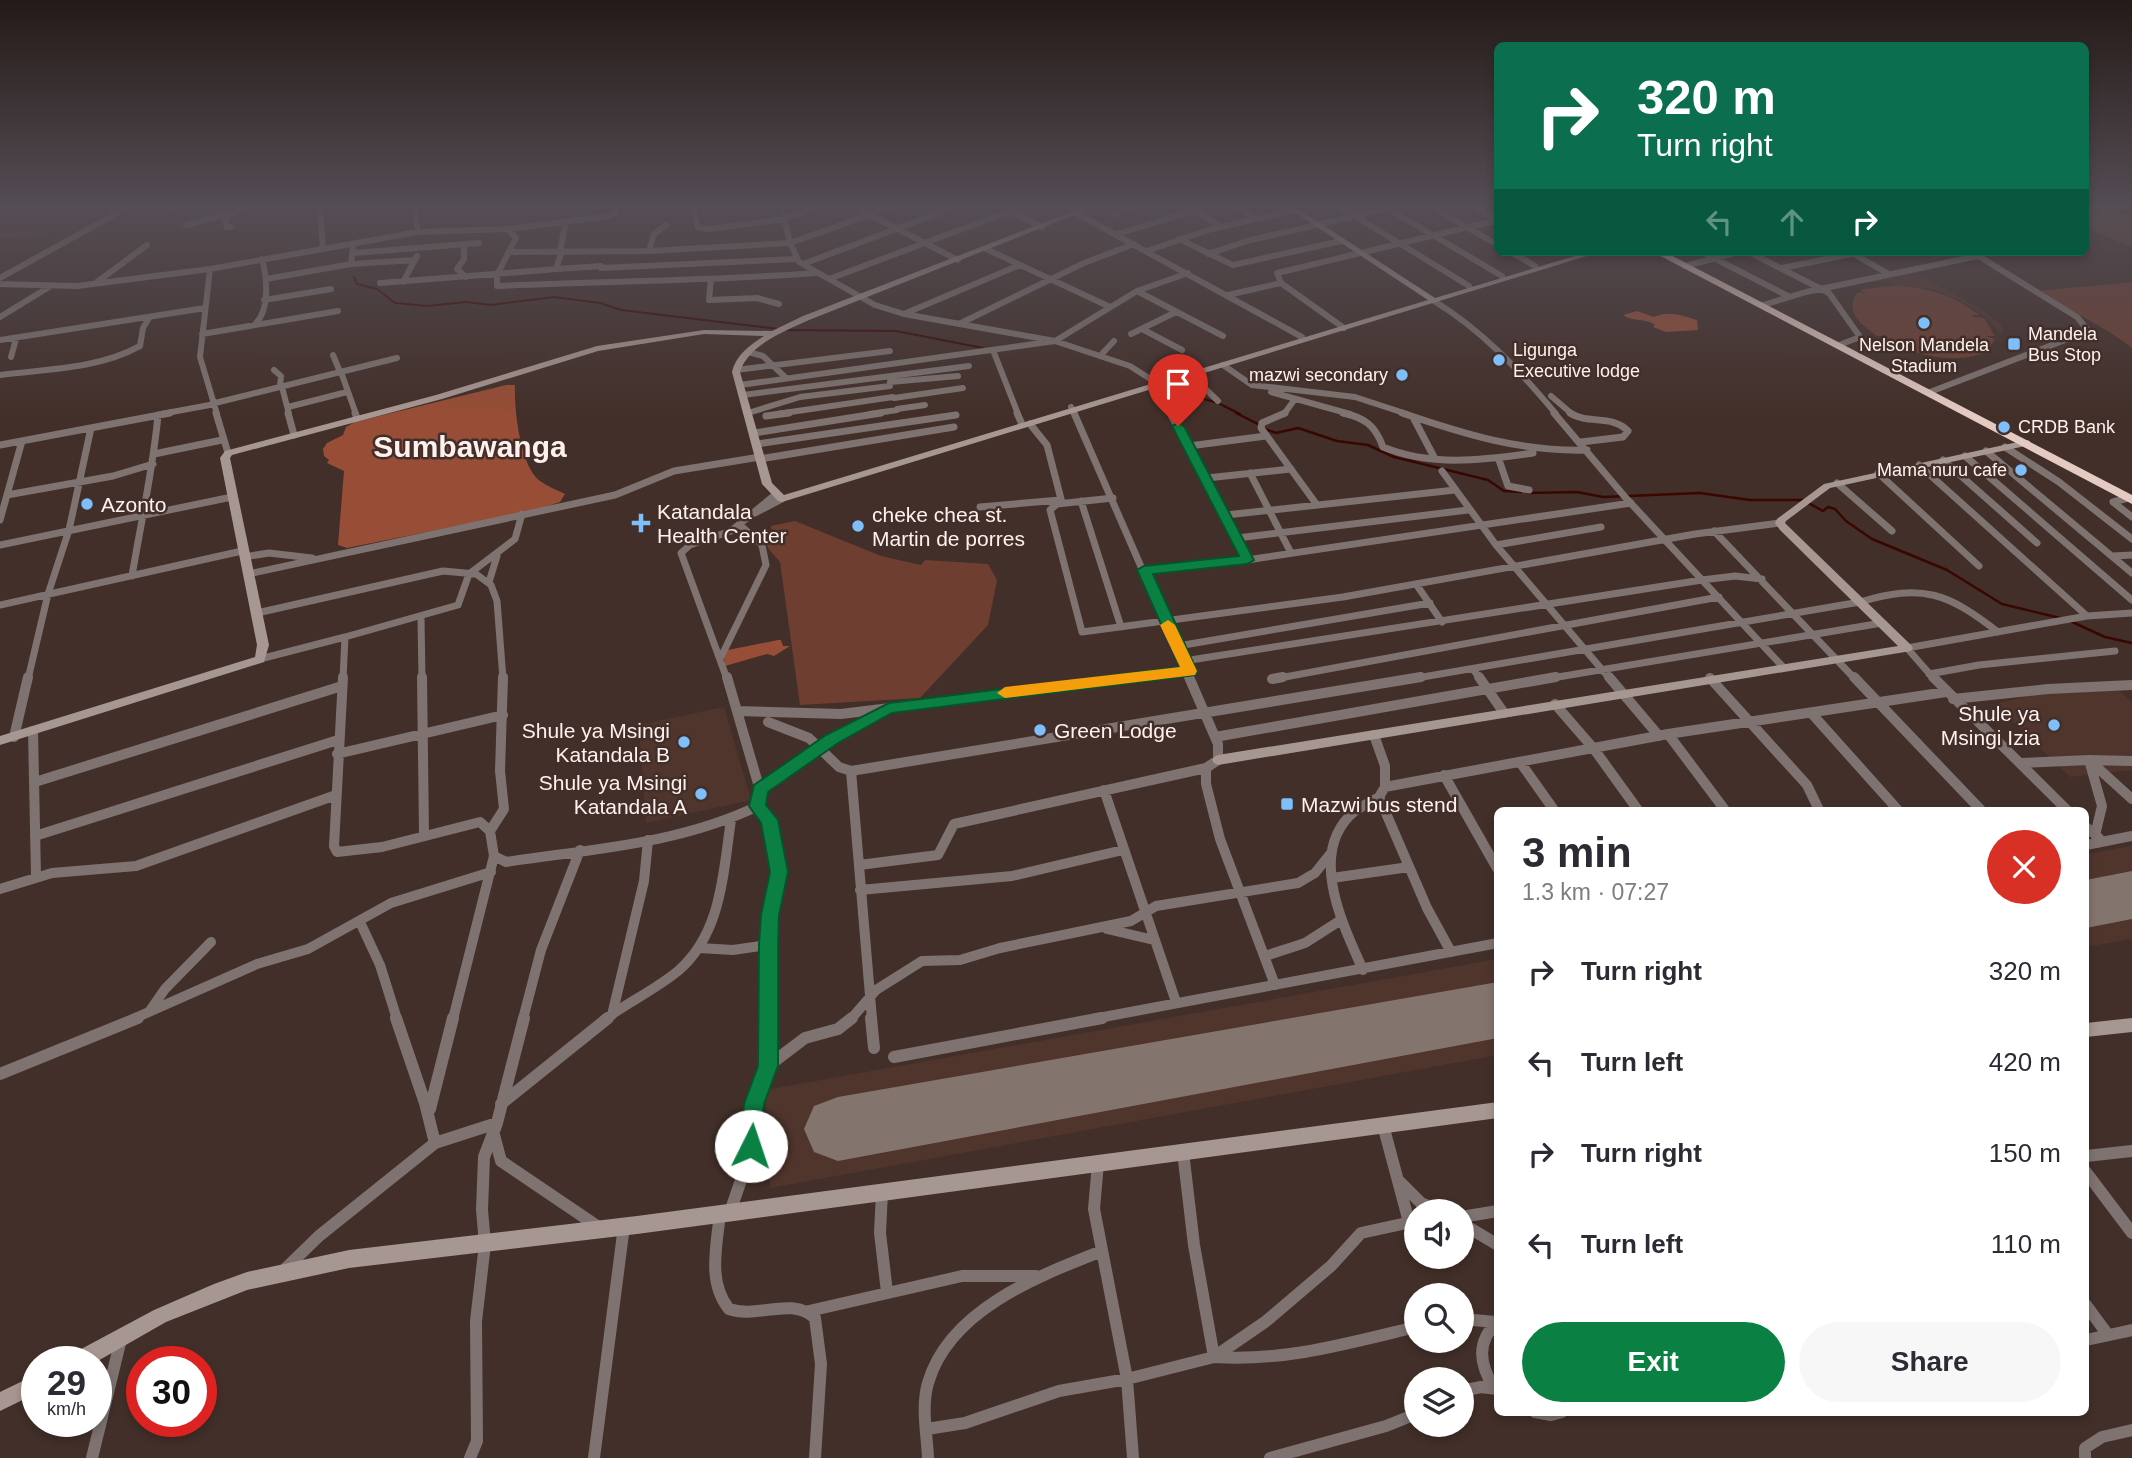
<!DOCTYPE html>
<meta charset="utf-8">
<style>
:root{--surface:#fff;--page:#f7f7f7;--text:#2b2b33;--muted:#7c7c81;--accent:#0b8043}
body{margin:0;font-family:Arial,sans-serif;background:var(--page);color:var(--text);height:100vh;display:flex;flex-direction:column;font-size:26px;white-space:nowrap}
*{box-sizing:border-box;margin:0}
p{font-size:23px;color:var(--muted)}
.icon{flex:none;width:38px;height:38px;fill:none;stroke:currentColor;stroke-width:2;stroke-linecap:round;stroke-linejoin:round}
.map{position:relative;flex:1;overflow:hidden}
.panel{position:absolute;left:1494px;top:807px;width:595px;height:609px;display:flex;flex-direction:column;background:var(--surface);border-radius:10px;box-shadow:0 4px 10px #0003}
.panel>*{flex:none}
.banner{position:absolute;left:1494px;top:42px;width:595px;height:214px;border-radius:10px;box-shadow:0 4px 10px #0003;background:#0b6e4f;color:#fff;overflow:hidden}
.buttons{position:absolute;left:1404px;top:1199px;display:grid;gap:14px}
.buttons a{display:grid;place-items:center;width:70px;height:70px;border-radius:50%;background:var(--surface);box-shadow:0 4px 10px #0003;font-size:35px}
.speed{position:absolute;left:21px;top:1346px;display:flex;gap:14px;font-size:35px;font-weight:700;text-align:center}
.speed>*{display:grid;place-content:center;width:91px;height:91px;border-radius:50%;background:var(--surface);box-shadow:0 4px 10px #0003;line-height:1}
.speed small{font-size:18px;font-weight:400}
.speed .limit{border:10px solid #d22;background:#fff;color:#111}
.pin{position:absolute;display:grid;place-items:center;width:60px;height:60px;color:#fff;margin:-72px -30px;border-radius:50% 50% 50% 0;rotate:-45deg;box-shadow:0 0 7px #0007}
.pin .icon{rotate:45deg}
.me{position:absolute;width:77px;margin:-38px;rotate:4deg;stroke-linejoin:round;filter:drop-shadow(0 0 5px #0008)}
.turn{display:flex;align-items:center;gap:24px;height:147px;padding:0 28px;font-size:32px}
.turn .icon{width:91px;height:91px;stroke-width:2.5}
.turn b{display:block;font-size:49px;line-height:60px}
.lanes{display:flex;align-items:center;height:66px;padding:0 28px;background:#0003;justify-content:center;gap:35px;direction:ltr}
.lanes .off{opacity:.35}
.round{display:grid;place-items:center;flex:none;width:74px;height:74px;border-radius:37px;background:var(--page)}
.headline{display:flex;align-items:center;justify-content:space-between;height:119px;padding:0 28px}
h1{font-size:42px;font-weight:600;line-height:52px}
.action{display:flex;gap:14px;margin-top:auto;padding:14px 28px}
.action a{flex:1;height:80px;border-radius:42px;background:var(--accent);color:#fff;font-size:28px;font-weight:600;line-height:80px;text-align:center}
.action a+a{background:var(--page);color:var(--text)}
ul{padding:0;list-style:none}
li{display:flex;align-items:center;gap:21px;height:91px;padding:0 28px}
li div{flex:1}
li b{display:block;font-size:26px}
li em{font-style:normal}
.map>svg:first-child{display:block}
.built{fill:#50352d}
.green{fill:#6e3f30}
.forest{fill:#974d36}
.lines{fill:none;stroke-linecap:round;stroke-linejoin:round}
.stream-far1{stroke:#3a0600;stroke-width:2}
.stream{stroke:#3a0600;stroke-width:2.5}
.river{fill:#3a0600;fill-rule:evenodd}
.runway{fill:#84746e;fill-rule:evenodd}
.street-far3{stroke:#7e7370;stroke-width:6}
.street-far2{stroke:#7e7370;stroke-width:7}
.street-far1{stroke:#7e7370;stroke-width:10}
.street{stroke:#7e7370;stroke-width:12}
.secondary{fill:#a79792;fill-rule:evenodd}
.highway{fill:#e4cac2;fill-rule:evenodd}
.route{fill:#0b8043;stroke:#07532c;stroke-width:2}
.slow{fill:#f59e0b}
.poi-dot{fill:#7ebef9;stroke:#422f29;stroke-width:2.5}
.labels{text-anchor:middle;dominant-baseline:central;stroke-width:5;stroke-linejoin:round;paint-order:stroke}
.far-poi-label{font-size:18px;fill:#fef1ed;stroke:#422f29;text-anchor:start}
.poi-label{font-size:21px;fill:#fef1ed;stroke:#422f29;text-anchor:start}
.far-town-label{font-size:30px;font-weight:bold;fill:#fef1ed;stroke:#422f29}
</style>
<div class="map">
<svg width="2132" height="1458" viewBox="0 0 2132 1458">
<rect width="100%" height="100%" fill="#422f29"/>
<!-- built -->
<path class="built" d="M0 208H111L74 232 45 231 32 239 0 238Z
M1081 208 1042 224 1011 209 1012 208Z
M1911 269 1982 310 2001 325 2004 332 1999 333 1991 321 1965 303 1933 289 1863 280Z
M2116 688 2132 702V770L2070 777 1995 704 2052 690Z
M724 707 751 800 646 823 639 725Z
M2132 846V939L2086 947V854Z
M1498 959V1055L770 1188 765 1090Z"/>
<!-- green -->
<path class="green" d="M2086 208H2132V247L2086 228Z
M2132 282V348C2102 324 2068 310 2036 291Z
M1896 285C1926 288 1955 295 1979 315H1972L1973 317 1984 318 1995 336H1985L1995 339 1988 350 1979 348 1986 352C1954 366 1912 354 1882 339L1886 337 1884 336H1877C1862 325 1843 311 1858 292L1866 294 1860 290Z
M795 521 881 556 921 565 925 560 988 564 997 580 988 625 920 698 800 705 780 562 768 548 763 533 772 532 771 526Z"/>
<!-- forest -->
<path class="forest" d="M1637 311 1654 317C1668 310 1683 316 1697 320L1698 330 1666 332 1653 327 1655 325C1645 317 1634 323 1623 315Z
M506 385H515C514 409 520 466 540 481 547 486 557 490 565 494L560 502 536 510 347 548 338 545 344 471 327 463 329 460 324 456 323 449 327 443 343 435 346 427 355 422Z
M778 640H781L783 646H790L774 656 767 654 725 666 724 658 728 650Z"/>
<g class="lines">
<!-- stream-far1 -->
<path class="stream-far1" d="M354 277 357 284 377 289 395 303 427 306 466 302 491 305 554 297 600 303 621 310 779 329
M785 330 896 331 983 348
M1162 387 1218 403 1240 414"/>
<!-- stream -->
<path class="stream" d="M1236 413 1260 425
M1265 429 1276 433 1298 428 1337 441 1368 445 1394 457 1488 480 1504 491 1521 492
M1528 493 1577 492 1603 497 1700 493 1750 500H1803L1823 511 1828 507 1835 509 1846 521 1872 539 1947 570 2002 604 2060 618
M2070 621 2105 637 2132 643"/>
<!-- river -->
<path class="river" d="M2113 208 2132 211V216L2114 210Z"/>
<!-- runway -->
<path class="runway" d="M2132 871V919L2086 928V880Z
M1498 982V1038L838 1161 814 1152 804 1129 814 1106 838 1097Z"/>
<!-- street-far3 -->
<path class="street-far3" d="M169 208 172 209
M320 208 323 248
M414 208 418 232
M693 208 698 227 709 229 784 219 814 208
M782 208 790 243 799 262 875 305 904 314 1055 341 1130 366 1155 382
M857 208 958 260
M1194 208 1220 227
M1240 208 1255 219
M1342 208 1469 286
M1387 208 1502 276
M1433 208 1498 245
M1477 208 1497 220
M1006 209 1042 227
M1076 213 1302 337
M1114 214 1129 208
M186 225 247 208
M231 227H227L225 218 233 213
M508 229 609 216 615 213V208
M1117 234 1196 210
M1179 239 1233 265 1341 241
M464 245V259L457 269 466 277
M986 249 1108 306
M560 251 566 221
M562 251 556 269 601 266
M649 251 654 234 666 225
M1147 251 1208 230 1294 210
M511 252 649 251 790 243 889 208
M1511 252 1535 266
M1702 252 1788 296
M1749 252 1829 293 1860 337 1839 345
M353 253 479 243
M1852 253 1887 273
M1208 254 1247 241 1389 208
M351 264 415 260
M803 264 952 208
M1685 266 1738 252
M601 268 797 259
M1782 268 1861 252
M210 269 418 232 508 229 516 238 497 275V286C604 281 710 281 817 273
M0 278 126 208
M266 279 351 264 353 248
M711 279 709 300 757 298 779 304
M829 279 1010 211
M97 282 147 245
M403 282 417 256
M380 283 557 269
M0 284 77 286 210 269 200 357 217 414
M1137 291 1223 336
M1228 295 1281 283
M264 300 331 289
M1434 301C1482 330 1520 371 1556 414
M1763 305 1806 292 1978 256
M906 313 1020 265
M0 317 49 287
M256 323C270 309 267 277 262 259
M961 323 1084 263 1134 244
M1344 328 1281 283 1277 273 1498 220
M1142 329 1182 350
M202 334 338 311
M1131 334 1176 312
M0 340 205 308
M993 350 1018 414
M748 352 763 356 786 378
M333 355 340 372
M1100 356 1114 341
M11 357 16 339
M1223 365 1252 385 1355 397 1407 414
M274 370 281 376 280 387
M736 370 890 351
M341 372 356 414
M0 375C47 369 98 369 140 346L143 328 149 318
M1191 375 1218 401
M890 382 958 376
M740 385 1055 341 1137 291 1188 273
M282 387 289 414
M1150 387 1171 414
M1271 392 1350 414
M1930 392 2078 335 2086 328 2077 317 1972 252
M743 395 969 366
M1551 396 1572 414
M894 398 963 388
M215 403 397 358
M288 407 347 392
M1071 407 1075 414
M897 409 925 405
M748 413 800 397 890 386
M161 414 215 404
M777 414 893 397
M870 414 897 410
M1284 414 1295 399"/>
<!-- street-far2 -->
<path class="street-far2" d="M216 413 228 453
M288 413 294 435
M355 413 357 418
M1017 413 1021 422
M1074 413 1190 679
M1170 413 1247 560
M1285 413 1262 423 1261 428 1317 505
M1343 413C1365 418 1375 425 1383 447 1431 467 1484 460 1533 453
M1402 413C1464 434 1521 452 1587 450
M1554 413 1625 497 1783 667
M1570 413C1588 425 1612 414 1628 431L1623 437 1581 442
M766 416 789 413
M1414 419 1434 457
M1030 424 1047 445 1062 503
M754 433 881 413
M757 444 956 415
M0 445 170 413
M1189 446 1266 436
M2005 447 2059 482 2132 539
M1986 451 2132 573
M154 454 222 440
M1965 456 2132 600
M760 459 954 427
M1499 460 1508 486 1529 490
M1943 460 2037 543
M1442 471 1496 545 1610 679
M1250 473 1291 553
M1878 473 1979 566
M1207 478 1291 469
M1837 483 1892 531
M7 495 113 476 153 464
M1113 498 1057 504 1050 510 1082 632 1343 597 1695 534 1780 523
M2128 498 2113 502 2132 517
M1081 501 1121 627
M980 507 1060 500
M755 513 782 499
M1226 515 1455 490
M0 520 22 441
M1714 531 1855 679
M1237 538 1468 510
M0 545 232 497
M1496 545 1601 527
M2113 556 2132 555
M244 557 269 553 312 558
M1144 570 1247 560 1631 503
M248 574 615 495 674 471 760 457
M132 576C141 522 153 470 158 415
M489 582 497 556
M1416 584 1442 622
M0 605 242 551
M257 613 443 571 476 574 491 585 497 601 503 679
M2087 616 2132 613
M421 618 422 679
M345 637 458 605 469 574 515 539 522 514
M1178 646 1430 603
M1907 648 2087 616 1919 465
M1907 648 1934 679
M721 657 766 565 762 545 739 524
M260 659 345 637 343 679
M1184 661 1702 580 1735 576 1762 579
M1473 669 1480 679
M1929 674 1979 665 2115 651
M28 679 48 594 69 530 91 428
M727 679 681 553 690 545 731 531 775 495
M1127 679 1189 671
M1274 679 1719 597
M1411 679 1860 602C1922 583 1948 593 1998 632
M1546 679 1882 623"/>
<!-- street-far1 -->
<path class="street-far1" d="M343 677 334 846 337 852 382 847 480 822 490 831 494 856 506 862C592 849 679 844 758 806L762 797 727 677
M422 677 424 834
M1189 677 1218 744V760L1206 768V784L1220 839 1275 985
M1479 677 1504 713
M1609 677 1659 736
M1854 677 1981 810
M1933 677 2067 810
M1710 678 1807 785 1819 810
M1272 679 1283 677
M1953 699 2048 689 2132 685
M1555 704 1594 749 1638 810
M737 711 841 714 1141 677
M1813 715 1898 810
M768 722 809 738 839 767 851 771 1421 677
M33 731 36 876
M1668 734 1725 810
M1374 735 1385 766V787
M14 737 28 677
M1215 737 1556 677
M337 754 503 715
M1520 762 1554 810
M2021 763 2089 760 2132 799
M851 771 872 1019
M1444 775 1498 870
M35 782 342 686
M760 790 832 739 884 711
M1104 790 1176 1002
M758 806C792 846 770 896 768 943 767 968 768 994 769 1019
M2086 827 2099 838
M490 831 504 809 500 771 503 677
M2095 835 2102 806 2089 760 2132 761
M35 836 338 740
M2086 845 2132 836
M859 865 938 855 954 824 1206 768
M1332 878 1409 867
M0 889 52 873 136 866 336 795
M860 890 1012 876 1123 850
M360 922 380 965 397 1019
M1107 929 1154 940
M699 948 733 950 768 945
M1451 952 1427 908 1379 797 1385 787 1668 734 1946 692
M1265 956 1305 943 1341 920
M1363 970C1343 925 1306 851 1355 811 1362 806 1371 802 1379 797
M149 1012 165 989 211 942
M612 1015 644 881 648 840
M133 1019 257 964 308 949 391 903 491 872
M453 1019 494 856
M523 1019 541 950 580 850
M605 1019C629 1002 656 989 678 971 722 933 723 873 731 820
M851 1019 876 990 922 961 960 960 1000 948 1131 921 1156 906 1298 883 1315 873 1331 853
M1093 1019 1498 943"/>
<!-- street -->
<path class="street" d="M396 1018 425 1103 435 1143
M871 1018 874 1048
M894 1057 1102 1018
M768 1066 805 1038 838 1029 852 1018
M0 1074 138 1018
M501 1104 608 1018
M430 1109 453 1018
M1383 1125 1409 1222
M493 1131 501 1161 600 1228
M1183 1152 1194 1245 1214 1357C1284 1362 1349 1343 1416 1327
M2086 1156 2132 1151
M1098 1163 1094 1209 1127 1379 1133 1458
M2086 1172 2132 1233
M1400 1182 1421 1203 1441 1211
M882 1192 880 1233 887 1292
M730 1212 748 1160 754 1104 767 1072 769 1018
M720 1213C717 1245 707 1282 729 1309 758 1319 791 1296 815 1318L821 1364 815 1458
M1461 1217 1498 1211
M1461 1223 1498 1245
M285 1269 319 1236 435 1143 497 1123
M2086 1305 2108 1335
M809 1311 962 1276H1036
M1461 1319 1496 1322
M2086 1340 2132 1330
M1494 1388C1479 1363 1476 1342 1498 1321
M1461 1391 1481 1387 1497 1389
M1535 1412 1551 1415 1562 1412
M927 1429 965 1423 1059 1391 1127 1379 1214 1357 1265 1322 1331 1266 1361 1233 1416 1221
M92 1458 121 1339
M470 1458 477 1441 476 1321 485 1244 482 1210 484 1157 497 1123 524 1018
M594 1458 624 1226
M928 1458C927 1434 921 1407 928 1383 949 1310 1038 1276 1102 1251
M1270 1458 1386 1426 1416 1414
M2085 1458V1448L2102 1437 2132 1430"/>
<!-- secondary -->
<path class="secondary" d="M1081 208H1092L809 320C785 331 748 345 740 372L772 483 784 495 1428 300 1288 208H1297L1435 298 1588 252H1600L782 502 778 501 762 484 732 372C736 355 750 345 764 336L704 334 598 351 442 399 232 455 230 458 269 645 264 662 0 745V736L255 657 257 645 220 458 225 451 436 395 597 346 704 330 772 331 803 316Z
M2027 440 2030 441V445L1830 488 1786 521 1785 523 1788 526 1911 645 1913 648 1911 651 1218 765 1214 763 1212 760 1214 757 1218 755 1898 646 1780 530 1775 523 1777 519 1824 484Z
M2132 1018V1032L2086 1037V1023Z
M1498 1102V1118L637 1234 349 1268 247 1290 166 1322 96 1362H68L70 1355 154 1310 214 1284 247 1272 349 1250 637 1216Z
M37 1374V1393L0 1411V1392Z"/>
<!-- highway -->
<path class="highway" d="M1653 252H1665L2132 495V504Z"/>
</g>
<!-- sky -->
<linearGradient id="sky" x2="0" y2="1"><stop stop-color="#241a17"/><stop offset="0.5" stop-color="#544d54"/><stop offset="1" stop-color="#544d54" stop-opacity="0"/></linearGradient>
<rect width="2132" height="413" fill="url(#sky)"/>
<!-- route -->
<path class="route" d="M1178 423 1184 426 1254 560 1247 564 1153 574 1197 671 1195 675 892 713 838 743 768 792 766 805 778 820 788 872 779 915 778 945V1066L764 1104 759 1153 751 1156 744 1153 740 1146 744 1104 758 1066 759 945 761 915 770 872 761 823 749 806 754 785 826 735 889 703 1180 667 1137 570 1144 566 1239 556 1172 426Z"/>
<!-- slow -->
<path class="slow" d="M1168 620 1175 625 1197 671 1195 675 1005 698 997 693 1005 687 1180 667 1160 625Z"/>
<!-- markers -->
<g class="poi-dot">
<circle cx="1924" cy="323" r="7"/>
<rect x="2007" y="337" width="14" height="14" rx="3.5"/>
<circle cx="1499" cy="360" r="7"/>
<circle cx="1402" cy="375" r="7"/>
<circle cx="2004" cy="427" r="7"/>
<circle cx="2021" cy="470" r="7"/>
<circle cx="87" cy="504" r="7"/>
<path d="M637.5 512.5h7v7h7v7h-7v7h-7v-7h-7v-7h7z"/>
<circle cx="858" cy="526" r="7"/>
<circle cx="2054" cy="725" r="7"/>
<circle cx="1040" cy="730" r="7"/>
<circle cx="684" cy="742" r="7"/>
<circle cx="701" cy="794" r="7"/>
<rect x="1280" y="797" width="14" height="14" rx="3.5"/>
</g>
<g class="labels">
<!-- far-poi labels -->
<g class="far-poi-label">
<text x="2028" y="334">Mandela<tspan x="2028" dy="21">Bus Stop</tspan></text>
<text x="1924" y="345" text-anchor="middle">Nelson Mandela<tspan x="1924" dy="21">Stadium</tspan></text>
<text x="1513" y="350">Ligunga<tspan x="1513" dy="21">Executive lodge</tspan></text>
<text x="1388" y="375" text-anchor="end">mazwi secondary</text>
<text x="2018" y="427">CRDB Bank</text>
<text x="2007" y="470" text-anchor="end">Mama nuru cafe</text>
</g>
<!-- poi labels -->
<g class="poi-label">
<text x="101" y="504">Azonto</text>
<text x="657" y="511">Katandala<tspan x="657" dy="24">Health Center</tspan></text>
<text x="872" y="514">cheke chea st.<tspan x="872" dy="24">Martin de porres</tspan></text>
<text x="2040" y="713" text-anchor="end">Shule ya<tspan x="2040" dy="24">Msingi Izia</tspan></text>
<text x="670" y="730" text-anchor="end">Shule ya Msingi<tspan x="670" dy="24">Katandala B</tspan></text>
<text x="1054" y="730">Green Lodge</text>
<text x="687" y="782" text-anchor="end">Shule ya Msingi<tspan x="687" dy="24">Katandala A</tspan></text>
<text x="1301" y="804">Mazwi bus stend</text>
</g>
<!-- far-town labels -->
<g class="far-town-label">
<text x="470" y="446">Sumbawanga</text>
</g>
</g>
</svg>
<div class="buttons">
<a><svg class="icon" aria-label="sound" viewBox="0 0 24 24"><path d="M4 9h4l5-4v14l-5-4H4zM17 9q2 3 0 6"/></svg></a>
<a><svg class="icon" aria-label="search" viewBox="0 0 24 24"><circle cx="10" cy="10" r="6"/><path d="M15 15l6 6"/></svg></a>
<a><svg class="icon" aria-label="layers" viewBox="0 0 24 24"><path d="M12 4l9 5-9 5-9-5zM3 14l9 5 9-5"/></svg></a>
</div>
<div class="speed"><div>29<small>km/h</small></div><div class="limit">30</div></div>
<div class="pin" style="left:1178px;top:426px;background:#d93025"><svg class="icon" aria-label="arrive" viewBox="0 0 24 24"><path d="M6 21V4h12l-3 4 3 4H6"/></svg></div>
<svg class="me" style="left:751px;top:1146px" viewBox="-20 -20 40 40"><circle r="19" fill="#fff"/><path d="M0-13L10 11 0 6-10 11z" fill="#0b8043"/></svg>
<div class="banner">
<div class="turn"><svg class="icon" aria-label="right" viewBox="0 0 24 24"><path d="M7 20v-9h11M14 6l5 5-5 5"/></svg><div><b>320 m</b>Turn right</div></div>
<div class="lanes"><svg class="icon off" aria-label="left" viewBox="0 0 24 24"><path d="M17 20v-9H6M10 6l-5 5 5 5"/></svg><svg class="icon off" aria-label="ahead" viewBox="0 0 24 24"><path d="M12 20V5M6 11l6-6 6 6"/></svg><svg class="icon" aria-label="right" viewBox="0 0 24 24"><path d="M7 20v-9h11M14 6l5 5-5 5"/></svg></div>
</div>
<section class="panel">
<div class="headline"><div><h1>3 min</h1><p>1.3 km · 07:27</p></div><a class="round" style="background:#d93025;color:#fff"><svg class="icon" aria-label="close" viewBox="0 0 24 24"><path d="M6 6l12 12M18 6L6 18"/></svg></a></div>
<ul>
<li><svg class="icon" aria-label="right" viewBox="0 0 24 24"><path d="M7 20v-9h11M14 6l5 5-5 5"/></svg><div><b>Turn right</b></div><em>320 m</em></li>
<li><svg class="icon" aria-label="left" viewBox="0 0 24 24"><path d="M17 20v-9H6M10 6l-5 5 5 5"/></svg><div><b>Turn left</b></div><em>420 m</em></li>
<li><svg class="icon" aria-label="right" viewBox="0 0 24 24"><path d="M7 20v-9h11M14 6l5 5-5 5"/></svg><div><b>Turn right</b></div><em>150 m</em></li>
<li><svg class="icon" aria-label="left" viewBox="0 0 24 24"><path d="M17 20v-9H6M10 6l-5 5 5 5"/></svg><div><b>Turn left</b></div><em>110 m</em></li>
</ul>
<div class="action"><a>Exit</a><a>Share</a></div>
</section>
</div>
